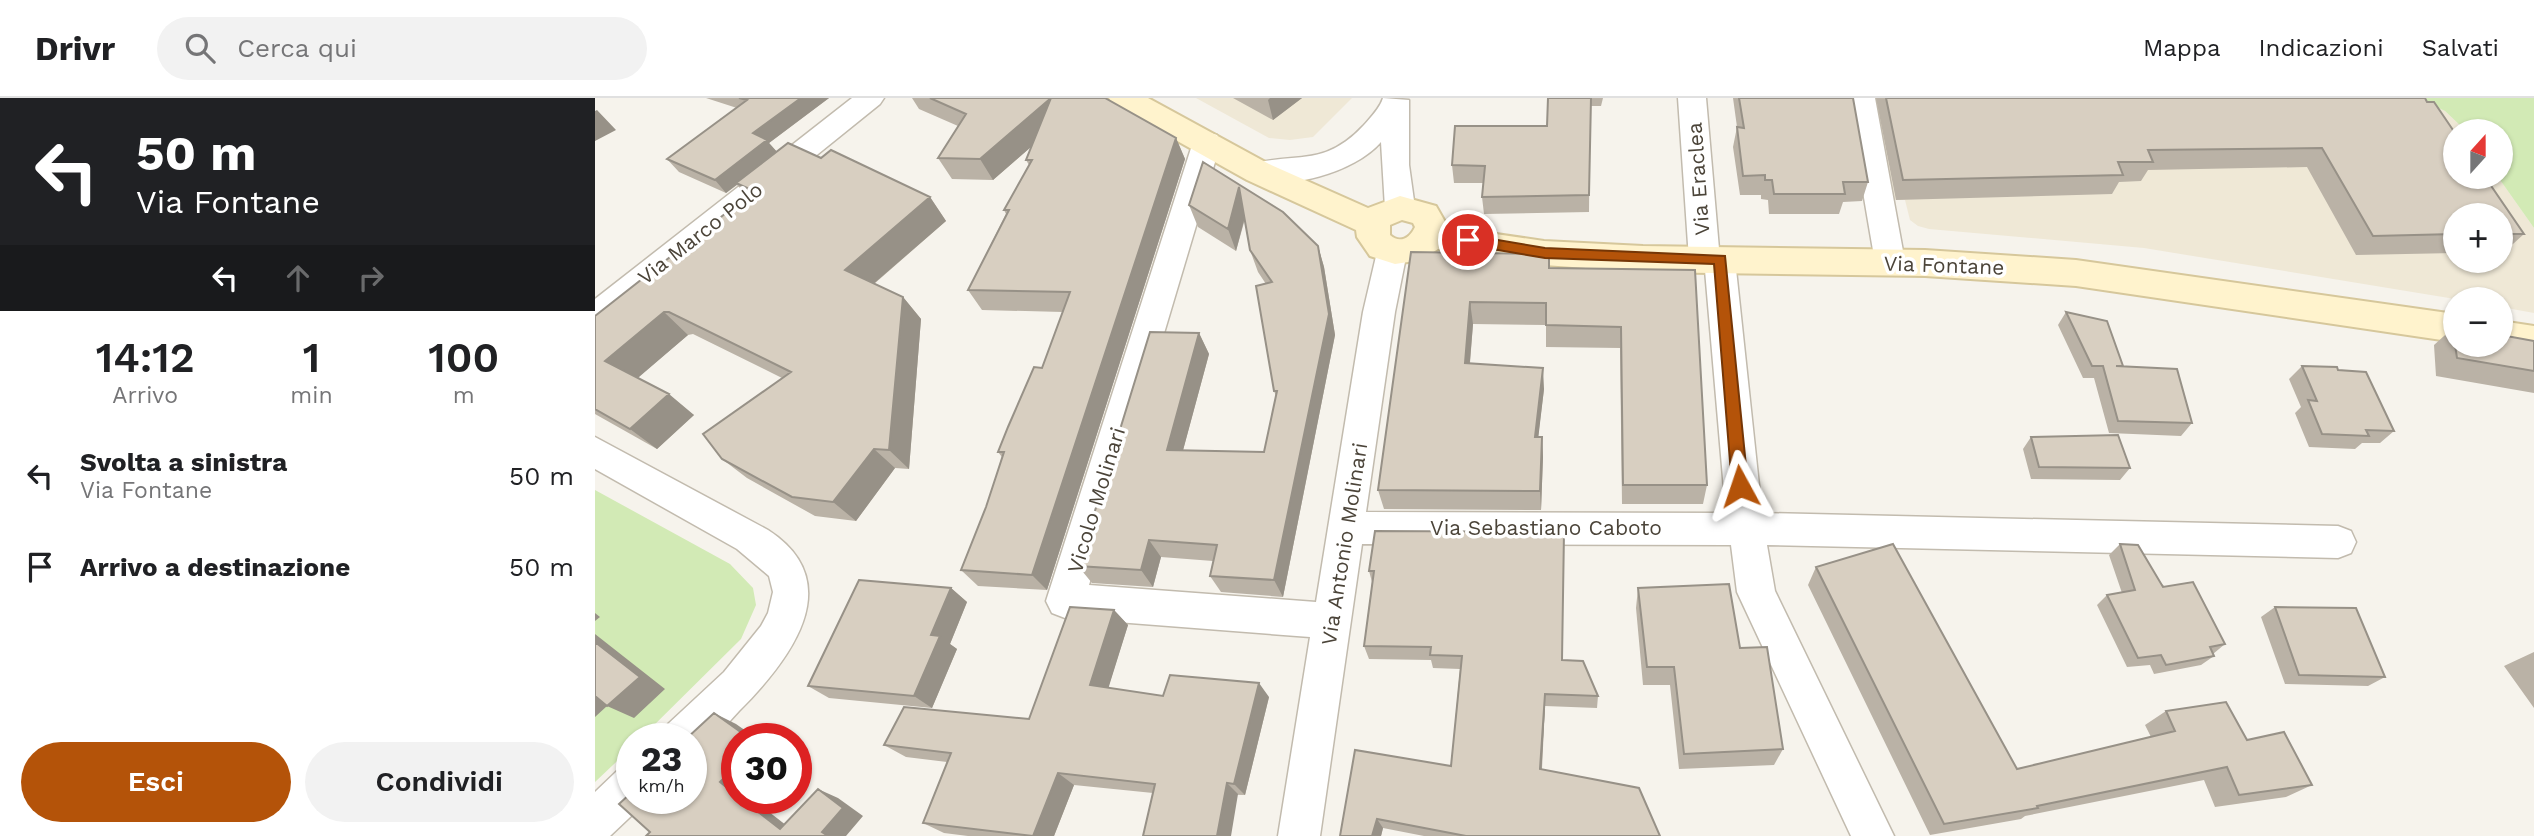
<!DOCTYPE html>
<html lang="it">
<meta charset="utf-8">
<style>
:root{--surface:#fff;--page:#f2f2f2;--text:#202124;--muted:#757577;--line:#e0e0e0;--accent:#b45309}
body{margin:0;font-family:"Work Sans",sans-serif;background:var(--page);color:var(--text);height:100vh;display:flex;flex-direction:column;font-size:26px;white-space:nowrap}
*{box-sizing:border-box;margin:0}
p{font-size:23px;color:var(--muted)}
.icon{flex:none;width:38px;height:38px;fill:none;stroke:currentColor;stroke-width:2;stroke-linecap:round;stroke-linejoin:round}
.map{position:relative;flex:1;overflow:hidden}
.drawer{display:flex;flex-direction:column;background:var(--surface);width:595px}
.drawer>*{flex:none}
.guide{background:#202124;color:#fff;overflow:hidden}
.needle{width:46px;rotate:21deg}
.controls{position:absolute;left:1848px;top:21px;display:grid;gap:14px}
.controls a{display:grid;place-items:center;width:70px;height:70px;border-radius:50%;background:var(--surface);box-shadow:0 2px 5px #0004;font-size:35px}
.speed{position:absolute;left:21px;top:625px;display:flex;gap:14px;font-size:35px;font-weight:700;text-align:center}
.speed>*{display:grid;place-content:center;width:91px;height:91px;border-radius:50%;background:var(--surface);box-shadow:0 2px 5px #0004;line-height:1}
.speed small{font-size:18px;font-weight:400}
.speed .limit{border:10px solid #d22;background:#fff;color:#111}
.pin{position:absolute;display:grid;place-items:center;width:60px;height:60px;color:#fff;margin:-30px;border:4px solid #fff;border-radius:50%;box-shadow:0 2px 7px #0007}
.me{position:absolute;width:77px;margin:-38px;rotate:355deg;stroke-linejoin:round;filter:drop-shadow(0 0 5px #0008)}
.turn{display:flex;align-items:center;gap:24px;height:147px;padding:0 21px;font-size:32px}
.turn .icon{width:91px;height:91px;stroke-width:2.5}
.turn b{display:block;font-size:49px;line-height:60px}
.lanes{display:flex;align-items:center;height:66px;padding:0 21px;background:#0003;justify-content:center;gap:35px;direction:ltr}
.lanes .off{opacity:.35}
.eta{display:flex;justify-content:space-evenly;align-items:center;height:119px;text-align:center}
.eta b{font-size:42px;font-weight:600;line-height:49px}
.cta{display:flex;gap:14px;margin-top:auto;padding:14px 21px}
.cta a{flex:1;height:80px;border-radius:42px;background:var(--accent);color:#fff;font-size:28px;font-weight:600;line-height:80px;text-align:center}
.cta a+a{background:var(--page);color:var(--text)}
ul{padding:0;list-style:none}
li{display:flex;align-items:center;gap:21px;height:91px;padding:0 21px}
li div{flex:1}
li b{display:block;font-size:26px}
li em{font-style:normal}
header{display:flex;align-items:center;gap:42px;box-sizing:border-box;height:98px;padding:0 35px;background:var(--surface);border-bottom:2px solid var(--line)}
header strong{font-size:33px}
nav{display:flex;gap:38px;margin-inline-start:auto;font-size:24px}
.search{width:490px;height:63px;background:var(--page);display:flex;align-items:center;gap:18px;box-sizing:border-box;padding:0 24px;border-radius:38px;color:var(--muted);font-size:26px}
main{display:flex;flex:1;min-height:0}
.map>svg:first-child{display:block}
.education{fill:#efe8d6;fill-rule:evenodd}
.green{fill:#d2eab5}
.lines{fill:none;stroke-linecap:round;stroke-linejoin:round}
.street-casing{stroke:#c2bbae;stroke-width:3}
.secondary-casing{stroke:#d6c79b;stroke-width:4}
.street{fill:#fff;fill-rule:evenodd}
.secondary{fill:#fff3cd;fill-rule:evenodd}
.wall{fill:#bab2a6}
.shaded-wall{fill:#979187}
.building{fill:#d8cfc1;stroke:#979187;stroke-width:2}
.route{fill:#b45309;stroke:#753606;stroke-width:2}
.labels{text-anchor:middle;dominant-baseline:central;stroke-width:7;stroke-linejoin:round;paint-order:stroke}
.street-label{font-size:21px;fill:#4b4439;stroke:#fff}
</style>
<header>
<strong>Drivr</strong>
<div class="search"><svg class="icon" aria-label="search" viewBox="0 0 24 24"><circle cx="10" cy="10" r="6"/><path d="M15 15l6 6"/></svg>Cerca qui</div>
<nav><a>Mappa</a><a>Indicazioni</a><a>Salvati</a></nav>
</header>
<main>
<section class="drawer">
<div class="guide">
<div class="turn"><svg class="icon" aria-label="left" viewBox="0 0 24 24"><path d="M17 20v-9H6M10 6l-5 5 5 5"/></svg><div><b>50 m</b>Via Fontane</div></div>
<div class="lanes"><svg class="icon" aria-label="left" viewBox="0 0 24 24"><path d="M17 20v-9H6M10 6l-5 5 5 5"/></svg><svg class="icon off" aria-label="ahead" viewBox="0 0 24 24"><path d="M12 20V5M6 11l6-6 6 6"/></svg><svg class="icon off" aria-label="right" viewBox="0 0 24 24"><path d="M7 20v-9h11M14 6l5 5-5 5"/></svg></div>
</div>
<div class="eta">
<div><b>14:12</b><p>Arrivo</p></div>
<div><b>1</b><p>min</p></div>
<div><b>100</b><p>m</p></div>
</div>
<ul>
<li><svg class="icon" aria-label="left" viewBox="0 0 24 24"><path d="M17 20v-9H6M10 6l-5 5 5 5"/></svg><div><b>Svolta a sinistra</b><p>Via Fontane</p></div><em>50 m</em></li>
<li><svg class="icon" aria-label="arrive" viewBox="0 0 24 24"><path d="M6 21V4h12l-3 4 3 4H6"/></svg><div><b>Arrivo a destinazione</b></div><em>50 m</em></li>
</ul>
<div class="cta"><a>Esci</a><a>Condividi</a></div>
</section>
<div class="map">
<svg width="1939" height="738" viewBox="0 0 1939 738">
<rect width="100%" height="100%" fill="#f6f3ec"/>
<!-- education -->
<path class="education" d="M601 0H757L718 39 695 42 674 40Z
M1276 0H1822L1850 13 1871 33H1860V79H1903L1939 130V215L1906 209V201H1860L1549 150 1334 131 1323 128 1315 122 1310 102H1299ZM1860 117H1906V163H1860Z"/>
<!-- green -->
<path class="green" d="M1822 0H1939V130L1903 79H1906V33H1871L1850 13Z
M0 392 135 466 158 490 161 507 146 541 46 640H37V649L0 684Z"/>
<g class="lines">
<!-- street casing -->
<g class="street-casing">
<path id="street" d="M257 0H289L285 6 11 227 0 230V201Z
M788 0 814 2V67L820 110 815 118 805 121 795 118 790 110 786 44C759 75 692 93 653 81L649 74 653 67C701 53 728 71 769 27 776 19 785 10 788 0Z
M1083 0H1111L1124 151 1136 154 1140 162 1167 415 1743 428 1756 433 1761 444 1756 455 1743 460 1172 447 1180 493 1299 738H1256L1142 494 1136 447 767 446 725 738H683L715 539 470 520 457 515 451 503 598 44 602 37 612 34 622 37 626 44 494 487 721 504 768 214 782 154 786 146 797 143 808 146 812 154 800 214 771 414 1131 415 1110 172 1098 169 1094 161Z
M1252 0H1280L1310 164 1306 172 1295 175 1284 172 1280 164Z
M0 339 173 432C255 485 194 563 144 613 131 627 114 649 96 656V640H67L73 626 129 574 166 528 173 515 178 494 174 478 142 451 0 371Z
M37 667V700H53L52 703 15 738H0V694L22 673Z"/>
</g>
<!-- secondary casing -->
<g class="secondary-casing">
<path id="secondary" d="M514 0H553L674 66 773 110 805 98 841 108 853 129 949 143 1048 148 1330 152 1481 162 1860 216V244L1481 188 1330 178 1048 174 949 167 843 151 826 162 800 166 775 158 762 139 761 132 652 82 518 7ZM807 122 818 125 820 129C815 140 805 146 795 137V127Z
M1906 223 1939 228V256L1893 247H1906Z"/>
</g>
<!-- street -->
<use href="#street" class="street"/>
<!-- secondary -->
<use href="#secondary" class="secondary"/>
</g>
<!-- wall -->
<path class="wall" d="M111 0H234L174 45 182 54 226 60 335 99 351 123 279 186 308 199 326 221 314 371 300 370 261 423 220 418 152 380 127 361 187 280 98 236 93 237 42 280 99 317 62 351 0 316V218L152 98 142 87 131 95 84 74 72 61 142 10Z
M317 0H510L581 40 590 61 452 492 383 488 366 472 391 409 407 359 403 354 447 270 468 214 387 212 373 192 411 116 409 112 434 67 431 62 437 48 398 82 357 81 343 60 363 28 324 11Z
M638 0H707L678 22Z
M953 0H1008L1006 8H995L994 114 889 116 887 99 888 85H859L857 67 952 28Z
M1138 0H1258L1273 84 1267 103 1248 104 1244 116H1174L1173 102 1166 101V97H1145L1138 49 1142 29Z
M1281 0H1830L1929 136 1908 155H1906V117H1860V155L1761 157 1712 69 1553 72 1546 83 1524 84 1517 96 1301 102Z
M608 64 723 148 729 169 740 237 688 499 626 494 615 478 618 463 566 459 558 489 497 485 483 468 604 235 614 256 588 352 669 354 681 298 679 293 671 186 663 174 655 152 650 121 641 153 603 129 594 107Z
M816 154 954 170 1100 172 1112 387 1108 406H1027L1025 250 951 249V227L878 226 875 265 949 291 943 339H947L948 359 946 412 789 411 783 392Z
M1471 214 1528 268 1597 325 1586 338 1514 335 1499 280H1488L1463 227Z
M1859 229 1939 243V295L1841 278 1839 247Z
M1707 268 1743 272 1799 333 1785 345H1767L1760 351 1714 349 1700 315 1706 309 1694 281Z
M1436 339 1535 370 1525 382 1436 381 1428 351Z
M780 433 967 562 1003 598 1002 610 950 608 947 671 1065 738H829L788 730 786 738H745L856 668 865 571 838 570 836 562 774 561 769 548 777 484 774 473Z
M1525 446 1630 546 1618 556 1619 558 1606 567 1559 576 1555 567 1532 569 1502 507 1512 497 1527 495 1514 457Z
M1221 469 1422 671 1556 639 1550 627 1571 613 1652 642 1717 687 1691 699 1620 709 1609 682 1430 718 1426 721 1335 737 1213 487Z
M356 490 372 504 355 546 362 551 337 610 234 600 213 588Z
M1043 490 1145 550 1188 651 1179 667 1084 671 1075 587H1048L1041 510Z
M1680 509 1790 579 1773 588 1690 586 1666 519Z
M519 512 533 527 513 590 568 598 674 599 650 697 558 695 479 687 459 738H373L349 735 328 725 352 664 311 659 289 647 434 621Z
M1939 554V610L1909 568Z"/>
<!-- shaded-wall -->
<path class="shaded-wall" d="M206 0H234L174 45 183 55 131 95 120 82 158 35Z
M456 0 467 22 398 82 385 61Z
M675 0H707L678 22 673 2Z
M2 12 21 32 0 43V13Z
M581 40 590 61 452 492 437 477Z
M644 89 652 111 641 153 633 131Z
M335 99 351 123 269 194 250 172Z
M723 148 729 169 740 237 688 499 679 482Z
M308 199 326 221 314 371 294 352Z
M875 204 878 226 873 286 870 265Z
M69 214 93 237 37 285 10 263Z
M604 235 614 256 583 371 572 352Z
M948 270 949 291 941 359 940 339Z
M74 296 99 317 62 351 35 331Z
M947 339 948 359 946 412 945 393Z
M279 351 300 370 261 423 238 404Z
M554 442 566 459 558 489 546 472Z
M356 490 372 504 355 546 362 551 337 610 319 598 336 537Z
M519 512 533 527 510 601 495 587Z
M0 515 5 519 0 523Z
M0 536 70 591 39 620 12 608 0 619Z
M664 585 674 599 650 697 639 686Z
M950 596V608L946 681 945 671Z
M119 615 141 626 161 640H154Z
M142 667V698L125 684Z
M463 675 479 687 459 738H438Z
M632 685 643 696 636 738H622Z
M223 691 243 700 268 718 251 738H233L227 734Z
M145 700H156L205 738 185 731Z
M782 721 788 730 786 738H777Z"/>
<!-- building -->
<path class="building" d="M144 0H206L158 35 172 42 120 82 72 61 152 2Z
M335 0H510L581 40 437 477 366 472 391 409 409 354H403L413 329 439 269 447 270 475 194 373 192 414 112H409L437 62H431L456 0 385 61 343 60 371 16Z
M953 0H996L994 97 887 99 890 68 857 67 860 28H952Z
M1144 0H1258L1273 84H1248L1250 96H1179L1177 82H1170V77L1148 78 1142 29 1149 30Z
M1291 0H1830L1832 4H1839L1860 35V79H1890L1929 136H1906V117H1860V136L1778 138 1727 50 1553 52 1558 64H1523L1528 77 1308 82Z
M193 45 226 60 236 52 335 99 250 172 308 199 294 352 279 351 238 404 197 399 127 361 108 336 196 274 74 214H69L10 263 74 296 35 331 0 311V218L159 93 141 85Z
M608 64 688 114 723 148 734 216 679 482 615 478 622 447 554 442 546 472 483 468 555 234 604 235 572 352 669 354 682 293H679L661 188 677 184 655 152 644 89 633 131 594 107Z
M816 154 954 156V170L1100 172 1112 387H1028L1026 229 951 227V205L875 204 870 265 948 270 940 339H947L945 393 783 392Z
M1471 214 1512 223 1528 268H1521L1582 271 1597 325 1523 323 1508 268H1497Z
M1906 237 1939 243V273L1862 260 1860 247H1906Z
M1707 268 1742 269 1743 272 1771 274 1799 333 1771 332 1774 338 1727 336 1713 302 1722 303Z
M1523 337 1535 370 1444 369 1436 339Z
M780 433 969 434 967 562 988 563 1003 598 950 596 945 671 1044 690 1065 738H871L782 721 777 738H745L760 652 856 668 867 558 835 557 836 549 769 548 779 473H774Z
M1298 446 1422 671 1580 633 1571 613 1631 604 1652 642 1689 634 1717 687 1644 697 1632 669 1442 708 1443 710 1349 726 1221 469Z
M1525 446 1543 447 1568 489 1598 484 1630 546 1615 549 1619 558 1571 567 1566 557 1543 560 1512 497 1540 492Z
M264 482 356 490 336 537 345 538 319 598 213 588Z
M1134 486 1145 550 1172 549 1188 651 1089 656 1079 569H1052L1043 490Z
M475 509 519 512 495 587 568 598 575 577 664 585 639 686 632 685 622 738H548L560 686 463 675 438 738 328 725 356 655 289 647 309 609 434 621Z
M1680 509 1761 510 1790 579 1704 577Z
M0 544 45 579 12 608 0 598Z
M119 615 154 640H142V667L125 684 142 698V700H145L185 731 223 691 248 710 227 734 233 738H51L55 734 24 706 37 694V700H96V640H92Z"/>
<!-- route -->
<path class="route" d="M873 137 950 150 1130 158 1153 388 1151 393H1140L1137 388 1119 166 950 160 868 146 866 142Z"/>
<g class="labels">
<!-- street labels -->
<g class="street-label">
<text transform="translate(1103 81) rotate(-94)">Via Eraclea</text>
<text transform="translate(105 135) rotate(-38)">Via Marco Polo</text>
<text transform="translate(1349 167) rotate(2)">Via Fontane</text>
<text transform="translate(501 402) rotate(-73)">Vicolo Molinari</text>
<text x="951" y="429">Via Sebastiano Caboto</text>
<text transform="translate(749 446) rotate(-81)">Via Antonio Molinari</text>
</g>
</g>
</svg>
<div class="controls">
<a><svg class="needle" viewBox="-14 -14 28 28"><path d="M0-13l5 13h-10z" fill="#e53935"/><path d="M0 13l5-13h-10z" fill="#757577"/></svg></a>
<a>+</a>
<a>−</a>
</div>
<div class="speed"><div>23<small>km/h</small></div><div class="limit">30</div></div>
<div class="pin" style="left:873px;top:142px;background:#d93025"><svg class="icon" aria-label="arrive" viewBox="0 0 24 24"><path d="M6 21V4h12l-3 4 3 4H6"/></svg></div>
<svg class="me" style="left:1145px;top:388px" viewBox="-20 -20 40 40"><path d="M0-17L14 15 0 8-14 15z" fill="#b45309" stroke="#fff" stroke-width="4"/></svg>
</div>
</main>
